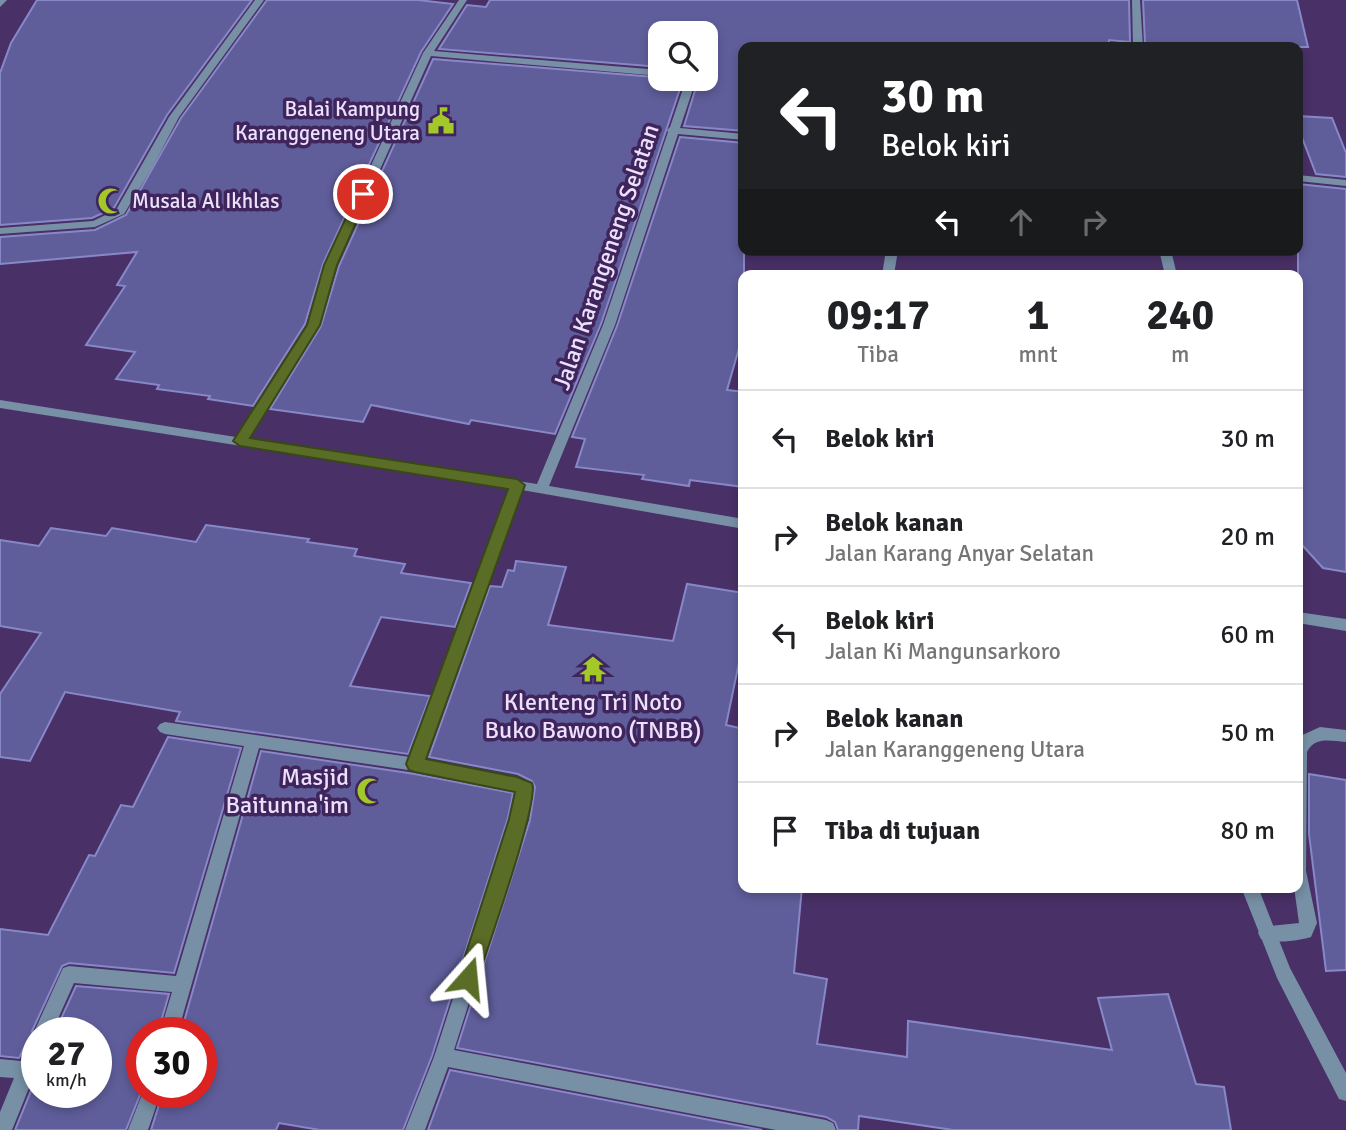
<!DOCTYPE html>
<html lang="id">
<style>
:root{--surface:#fff;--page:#f2f2f2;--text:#202124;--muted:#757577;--line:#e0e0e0}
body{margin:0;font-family:Signika,sans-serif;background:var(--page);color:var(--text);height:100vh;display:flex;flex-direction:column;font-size:26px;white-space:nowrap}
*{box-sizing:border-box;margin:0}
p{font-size:23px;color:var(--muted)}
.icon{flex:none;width:38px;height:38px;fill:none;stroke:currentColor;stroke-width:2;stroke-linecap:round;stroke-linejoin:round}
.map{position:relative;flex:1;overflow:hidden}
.panel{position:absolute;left:738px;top:270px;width:565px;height:623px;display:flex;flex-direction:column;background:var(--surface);border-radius:14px;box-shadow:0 4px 10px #0003}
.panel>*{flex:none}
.top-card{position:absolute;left:738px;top:42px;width:565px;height:214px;border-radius:14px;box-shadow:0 4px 10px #0003;background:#202124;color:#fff;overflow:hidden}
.tools{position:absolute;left:648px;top:21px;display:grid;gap:14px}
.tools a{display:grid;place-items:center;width:70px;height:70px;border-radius:14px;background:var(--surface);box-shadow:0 4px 10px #0003;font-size:35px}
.speed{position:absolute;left:21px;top:1017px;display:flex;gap:14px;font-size:35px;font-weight:700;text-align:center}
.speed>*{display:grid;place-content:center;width:91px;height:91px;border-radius:50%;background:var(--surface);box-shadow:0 4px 10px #0003;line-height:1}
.speed small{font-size:18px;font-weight:400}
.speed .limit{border:10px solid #d22;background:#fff;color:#111}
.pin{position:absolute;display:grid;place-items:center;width:60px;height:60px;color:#fff;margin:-30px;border:4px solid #fff;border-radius:50%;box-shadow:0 2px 7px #0007}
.me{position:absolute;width:77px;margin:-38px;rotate:18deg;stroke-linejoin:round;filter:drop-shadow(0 0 5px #0008)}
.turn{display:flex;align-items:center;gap:24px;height:147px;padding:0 28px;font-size:32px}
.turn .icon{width:91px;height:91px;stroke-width:2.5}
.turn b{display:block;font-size:49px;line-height:60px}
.lanes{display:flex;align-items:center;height:66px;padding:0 28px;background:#0003;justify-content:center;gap:35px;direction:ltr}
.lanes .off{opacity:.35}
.eta{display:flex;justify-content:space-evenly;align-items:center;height:119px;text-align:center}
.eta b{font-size:42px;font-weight:800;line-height:49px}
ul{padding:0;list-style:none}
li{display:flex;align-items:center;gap:21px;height:98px;padding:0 28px;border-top:2px solid var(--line)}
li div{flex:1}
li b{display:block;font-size:26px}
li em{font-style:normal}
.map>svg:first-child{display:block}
.building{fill:#5f5e9b;stroke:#8888c9;stroke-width:2}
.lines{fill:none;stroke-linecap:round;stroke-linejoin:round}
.lane{fill:#7790a6;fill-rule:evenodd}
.street{fill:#7790a6;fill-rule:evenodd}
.route{fill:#5a6d26;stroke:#3a4719;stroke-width:2}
.labels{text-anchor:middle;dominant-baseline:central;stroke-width:7;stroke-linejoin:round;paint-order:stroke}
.far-poi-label{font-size:21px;fill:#ece1fc;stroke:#3f255c;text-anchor:end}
.street-label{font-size:24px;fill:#ece1fc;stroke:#3f255c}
.poi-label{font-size:24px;fill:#ece1fc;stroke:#3f255c}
</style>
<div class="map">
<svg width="1346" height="1130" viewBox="0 0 1346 1130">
<rect width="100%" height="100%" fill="#493067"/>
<!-- building -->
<path class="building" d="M37 0H252L167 115 114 208 92 218 0 225V73L11 43Z
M267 0H418L453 4 421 52 323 264 305 324 253 406 208 399 210 396 157 389 159 385 116 379 135 352 86 345 125 286 117 285 137 252 0 264V237L95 230 126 215 181 118Z
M490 0H1129L1130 42 1109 40 1108 47H925L894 44 893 47H744V131L684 126 697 84 695 79H705V33H660V67L439 49 467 5 486 7Z
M1143 0H1297L1308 47H1191L1145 43Z
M433 59 679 79 682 83 601 324 555 434 471 420 469 424 371 405 363 422 270 409 321 326 339 266Z
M1298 116 1332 118 1346 153V177L1316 174 1298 127Z
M680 137 744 143V331L727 390 744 392V487L690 480 689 486 642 479 644 475 576 467 585 439 572 437 617 326Z
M1298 184 1346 189V572L1323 568 1302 545 1298 534Z
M206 525 309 539 307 542 357 549 354 556 405 564 401 573 471 583 455 627 381 617 350 686 430 696 408 754 176 721 180 712 65 692 30 761 0 757V694L41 633 0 626V540L39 546 51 528 106 536 112 528 196 542Z
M516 561 566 567 548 625 673 641 687 584 744 593V639L726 725 744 729V887H802L794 973 827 979 817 1044 907 1057 908 1021 1112 1050 1098 998 1168 994 1196 1084 1224 1087 1231 1130H953L859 1116 858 1130H838L835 1122 826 1117 457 1048 530 820 535 787 532 781 518 774 429 757 490 586 502 587 508 570 514 571Z
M168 737 241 748 174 973 69 963 62 966 32 1031 33 1036 29 1038 19 1058 0 1056V929L48 935 89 855 95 856 121 805 133 807Z
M261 751 415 774 513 793 508 818 432 1056 403 1130H320L279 1123 276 1130H151L163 1092H201V1032H181Z
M1309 774 1346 780V970L1326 971 1309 834Z
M76 986 169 994 158 1032H142V1090L126 1130H15L37 1076V1092H96V1032H55Z
M450 1070 762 1130H428Z"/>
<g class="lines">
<!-- lane -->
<path class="lane" d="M1320 727 1346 730V742C1330 741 1315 736 1307 752L1306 871 1317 923 1311 937C1298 941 1274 944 1261 939L1258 933 1261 927 1299 923 1294 887H1298V737Z"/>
<!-- street -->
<path class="street" d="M0 0H7L0 7Z
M255 0H264L179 117 152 168 124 214 95 227 0 234V228L93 221 116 210 169 117Z
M459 0H467L434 51 660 70V76L431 56 337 265 319 325 248 438 537 484 603 325 668 132 667 130 670 127 685 83 682 79H692L695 83 680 128 744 134V140L678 134 615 325 549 486 744 519V529L522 490 425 759 517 777 531 783 533 788 527 819 454 1050 826 1120 833 1123 836 1130H776L448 1067 425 1130H405L434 1057 511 819 516 791 415 771 259 748 178 1032H160L172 992 74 983 52 1032H37V1068L12 1130H0V1112L14 1078 0 1077V1059L21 1061 31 1039 36 1037 34 1032 63 968 69 966 176 976 244 746 165 734 160 732 157 728 160 724 165 722 410 757 509 488 0 408V400L236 437 307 325 325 265 423 53Z
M1132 0H1140L1143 47H1133Z
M1298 175 1346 180V186L1298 181Z
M886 250H898L894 275H882Z
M1159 250H1171L1177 275H1165Z
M1298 612 1346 619V631L1298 623Z
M1241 887H1258L1290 968 1346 1073V1101L1339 1099 1277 978Z
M143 1092H161L148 1130H128Z"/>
</g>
<!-- route -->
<path class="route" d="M363 191 369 194 337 265 320 325 250 438 517 479 525 485 426 759 517 777 532 783C540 801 487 949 478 978L475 984 468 987 461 984 458 978 509 819 515 792 415 772 409 770 406 764 508 489 240 446 233 441 307 325 324 265 357 194Z"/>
<!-- icons -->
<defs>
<g id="civic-bare" transform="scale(2.1)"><path d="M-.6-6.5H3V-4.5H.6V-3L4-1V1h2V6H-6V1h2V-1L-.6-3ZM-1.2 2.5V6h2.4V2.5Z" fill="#a2c928" stroke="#3f255c" stroke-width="2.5" paint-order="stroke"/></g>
<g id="mosque-bare" transform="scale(2.1)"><path d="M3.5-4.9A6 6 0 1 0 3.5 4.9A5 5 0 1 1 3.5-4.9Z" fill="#a2c928" stroke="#3f255c" stroke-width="2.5" paint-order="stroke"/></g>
<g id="temple-bare" transform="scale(2.1)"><path d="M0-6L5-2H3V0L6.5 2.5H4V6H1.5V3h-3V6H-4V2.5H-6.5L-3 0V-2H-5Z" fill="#a2c928" stroke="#3f255c" stroke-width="2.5" paint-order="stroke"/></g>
</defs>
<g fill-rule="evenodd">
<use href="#civic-bare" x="441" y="121"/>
<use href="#mosque-bare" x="111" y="201"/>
<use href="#temple-bare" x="593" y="669"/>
<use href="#mosque-bare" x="370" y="791"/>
</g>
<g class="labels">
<!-- far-poi labels -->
<g class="far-poi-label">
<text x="420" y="109">Balai Kampung<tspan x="420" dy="24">Karanggeneng Utara</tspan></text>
<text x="132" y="201" text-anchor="start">Musala Al Ikhlas</text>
</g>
<!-- street labels -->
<g class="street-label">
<text transform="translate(606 257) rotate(-71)">Jalan Karangeneng Selatan</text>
</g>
<!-- poi labels -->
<g class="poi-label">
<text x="593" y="702">Klenteng Tri Noto<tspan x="593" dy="28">Buko Bawono (TNBB)</tspan></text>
<text x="349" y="777" text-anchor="end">Masjid<tspan x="349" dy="28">Baitunna'im</tspan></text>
</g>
</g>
</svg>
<div class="tools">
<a><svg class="icon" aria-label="search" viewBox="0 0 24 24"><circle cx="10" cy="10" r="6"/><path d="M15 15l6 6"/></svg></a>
</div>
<div class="speed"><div>27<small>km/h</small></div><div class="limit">30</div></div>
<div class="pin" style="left:363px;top:194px;background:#d93025"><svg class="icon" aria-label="arrive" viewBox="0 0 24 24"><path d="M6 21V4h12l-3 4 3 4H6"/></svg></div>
<svg class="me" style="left:468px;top:978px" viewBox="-20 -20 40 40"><path d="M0-17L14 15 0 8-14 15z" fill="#5a6d26" stroke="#fff" stroke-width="4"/></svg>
<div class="top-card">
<div class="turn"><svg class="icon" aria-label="left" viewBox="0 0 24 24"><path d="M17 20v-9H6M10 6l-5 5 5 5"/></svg><div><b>30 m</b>Belok kiri</div></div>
<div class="lanes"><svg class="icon" aria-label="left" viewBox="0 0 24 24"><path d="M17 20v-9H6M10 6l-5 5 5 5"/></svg><svg class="icon off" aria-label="ahead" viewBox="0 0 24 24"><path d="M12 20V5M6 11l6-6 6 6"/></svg><svg class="icon off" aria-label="right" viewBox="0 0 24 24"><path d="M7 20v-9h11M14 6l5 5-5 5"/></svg></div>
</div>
<section class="panel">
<div class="eta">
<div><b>09:17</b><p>Tiba</p></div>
<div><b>1</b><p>mnt</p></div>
<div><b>240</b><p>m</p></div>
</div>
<ul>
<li><svg class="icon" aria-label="left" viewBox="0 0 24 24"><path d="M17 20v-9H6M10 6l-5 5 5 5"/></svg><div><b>Belok kiri</b></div><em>30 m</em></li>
<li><svg class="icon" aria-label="right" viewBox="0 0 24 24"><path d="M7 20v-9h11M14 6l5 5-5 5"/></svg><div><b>Belok kanan</b><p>Jalan Karang Anyar Selatan</p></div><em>20 m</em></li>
<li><svg class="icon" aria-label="left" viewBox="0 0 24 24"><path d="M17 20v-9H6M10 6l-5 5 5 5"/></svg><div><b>Belok kiri</b><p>Jalan Ki Mangunsarkoro</p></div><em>60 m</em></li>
<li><svg class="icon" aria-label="right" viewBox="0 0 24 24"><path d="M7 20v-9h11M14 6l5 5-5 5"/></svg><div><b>Belok kanan</b><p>Jalan Karanggeneng Utara</p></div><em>50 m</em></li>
<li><svg class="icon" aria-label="arrive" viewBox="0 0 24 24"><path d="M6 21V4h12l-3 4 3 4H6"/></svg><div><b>Tiba di tujuan</b></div><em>80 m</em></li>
</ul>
</section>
</div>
